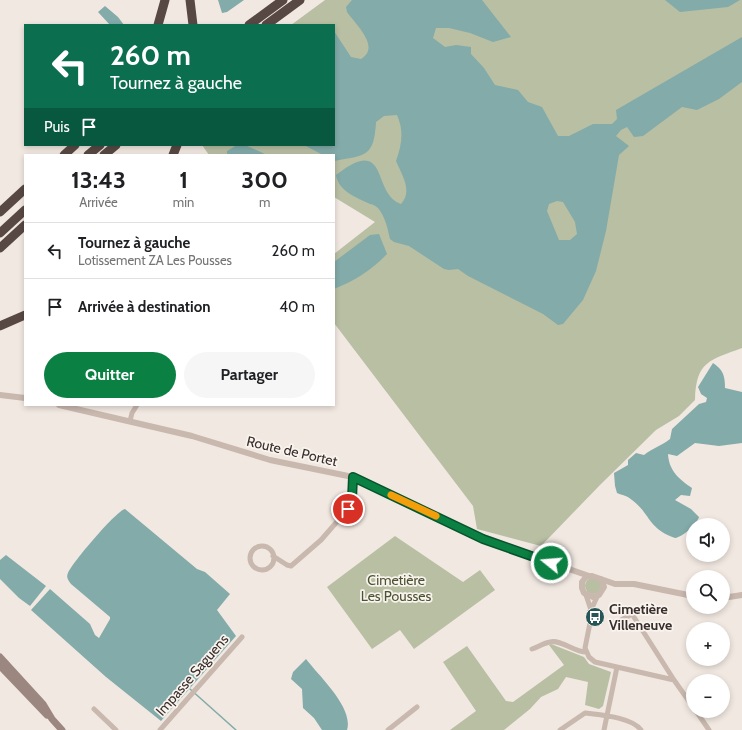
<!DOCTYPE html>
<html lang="fr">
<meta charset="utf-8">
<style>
:root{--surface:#fff;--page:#f6f6f6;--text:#202124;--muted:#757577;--line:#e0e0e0;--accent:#0b8043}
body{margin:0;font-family:Cabin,sans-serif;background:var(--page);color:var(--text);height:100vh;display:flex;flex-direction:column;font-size:15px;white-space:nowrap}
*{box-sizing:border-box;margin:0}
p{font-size:13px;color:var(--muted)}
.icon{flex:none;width:22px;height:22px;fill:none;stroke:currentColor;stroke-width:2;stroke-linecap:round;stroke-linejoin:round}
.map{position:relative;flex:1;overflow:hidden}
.sheet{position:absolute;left:24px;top:154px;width:311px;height:252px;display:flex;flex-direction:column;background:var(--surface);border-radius:0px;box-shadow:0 2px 6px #0003}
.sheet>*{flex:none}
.banner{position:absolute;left:24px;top:24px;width:311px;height:122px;border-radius:0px;box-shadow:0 2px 6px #0003;background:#0b6e4f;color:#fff;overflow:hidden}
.tools{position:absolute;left:686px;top:518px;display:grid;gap:8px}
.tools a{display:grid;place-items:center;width:44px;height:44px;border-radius:50%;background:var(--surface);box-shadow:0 2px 6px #0003;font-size:20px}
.pin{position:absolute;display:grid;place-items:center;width:34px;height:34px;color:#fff;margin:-17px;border:2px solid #fff;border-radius:50%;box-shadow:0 1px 4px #0007}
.me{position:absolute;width:44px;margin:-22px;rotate:287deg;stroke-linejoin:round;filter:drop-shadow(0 0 3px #0008)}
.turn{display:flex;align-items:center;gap:14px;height:84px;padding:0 20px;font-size:18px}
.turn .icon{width:52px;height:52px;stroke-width:2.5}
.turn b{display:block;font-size:28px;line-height:34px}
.then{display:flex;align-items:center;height:38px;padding:0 20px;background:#0003;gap:8px;font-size:15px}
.eta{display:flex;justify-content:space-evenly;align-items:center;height:68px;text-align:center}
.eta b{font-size:24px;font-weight:700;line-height:28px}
.cta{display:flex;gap:8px;margin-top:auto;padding:8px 20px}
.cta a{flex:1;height:46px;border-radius:24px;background:var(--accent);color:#fff;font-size:16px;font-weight:700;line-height:46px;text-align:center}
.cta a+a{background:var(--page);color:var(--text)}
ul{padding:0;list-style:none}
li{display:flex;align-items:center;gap:12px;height:56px;padding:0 20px;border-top:1px solid var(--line)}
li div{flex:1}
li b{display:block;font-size:15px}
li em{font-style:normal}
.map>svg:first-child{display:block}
.green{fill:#b8bfa3}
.water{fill:#83aba9;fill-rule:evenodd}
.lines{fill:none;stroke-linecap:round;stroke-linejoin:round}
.stream{stroke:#83aba9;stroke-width:1.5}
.minor{stroke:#c8b8ae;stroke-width:5}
.tertiary{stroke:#c8b8ae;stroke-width:6}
.secondary{stroke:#9c8780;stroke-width:7}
.motorway{stroke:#584844;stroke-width:9}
.route-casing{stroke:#07532c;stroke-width:10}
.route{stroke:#0b8043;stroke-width:7}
.slow{stroke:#f59e0b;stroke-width:7}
.labels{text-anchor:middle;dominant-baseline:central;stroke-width:3.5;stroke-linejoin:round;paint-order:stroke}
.street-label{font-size:14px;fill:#382e2c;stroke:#f9f3ee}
.park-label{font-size:14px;fill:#4a5332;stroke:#f9f3ee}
.poi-label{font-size:14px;font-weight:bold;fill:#382e2c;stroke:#f9f3ee;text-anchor:start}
</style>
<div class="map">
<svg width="742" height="730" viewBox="0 0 742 730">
<rect width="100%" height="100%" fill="#f1e8e1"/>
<!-- green -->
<path class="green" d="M325 0H742V348C710 360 696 361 695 400L679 416 656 430 600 485 541 546 477 529 473 506 334 323V254L375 222 334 197V155H209L202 145H334V25H291Z
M395 536 463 582 480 570 495 590 414 649 400 630 372 649 327 587Z
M585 586a8 8 0 1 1 16 0a8 8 0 1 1-16 0Z
M551 644 584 657 589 664 611 672 603 706 599 709 585 705 588 682 566 677 558 689 541 697 530 709 504 730H450L476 711 443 662 467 646 506 701 513 702 564 665 549 645Z"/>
<!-- water -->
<path class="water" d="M218 0H244L227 12 222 13Z
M352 0H482L511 37 493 42 470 33 449 28H436L433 38 445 47 456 45 471 47V54L484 68 495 85 518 90 528 102 542 107 558 136H569L593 124H612L617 119 616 110 742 37V82L719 99 697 110 682 107 643 136 634 137 627 127 621 130 616 136 629 146 619 155 606 231 596 271 583 300 563 324 558 325 543 314 468 276 458 269 449 270 444 269 409 246 394 242 390 239C388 229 383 205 370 204 356 197 339 192 336 175 390 133 371 194 401 204 413 191 402 175 396 161 402 144 404 131 397 115L384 116 376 122C374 158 365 155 334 161V155H323L304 145H334V31L351 57 361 59C381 47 356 25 347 12L346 7ZM557 201 563 202 575 222 577 234 570 240H559L547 211 549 204Z
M665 0H740L728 7 680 12Z
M105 6 118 17 124 25H110L98 12Z
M237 145H245L267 155H227V151Z
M379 234 387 254C372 270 354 281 334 289V262L370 235Z
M713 363C723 370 725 375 725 388L742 392V443L719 446 695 443 677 456 668 454C669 471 679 479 692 488L690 496 681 495 675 500 691 509 699 517C697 524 683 537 675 538 648 529 650 513 632 500 628 496 622 495 617 493L615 486 614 473 628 465V460L636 453 644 455C653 448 661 446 670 439L672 429 699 404 706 402 707 398 701 394 698 387Z
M125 509 197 569 205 572 230 594 217 610 236 636 161 721 106 677 31 610 50 589 90 624 95 635 99 638 110 619V617L71 584C68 580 66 577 68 573 72 563 117 510 125 509Z
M6 555 46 586 30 606 19 598 0 579V560Z
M306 659C319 676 354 708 347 730H322L314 718 303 708 302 689 291 679 293 672Z"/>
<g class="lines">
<!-- stream -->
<path class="stream" d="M190 689 236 730"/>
<!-- minor -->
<path class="minor" d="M130 421 132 413 137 405
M250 558a12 12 0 1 1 24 0a12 12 0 1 1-24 0Z
M273 556 287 565 291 566 321 540 348 509 352 499 353 477
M586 595 591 610V618L585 648 589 657 595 662 674 680 693 707
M591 610 597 597
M616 623 632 614 674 680
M532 649C538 647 544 643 550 642 561 639 574 652 586 652
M94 709 116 730
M696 711 709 730
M160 730 242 637
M388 730 417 707
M560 730 585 713C600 715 632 717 641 730
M604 730 617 667"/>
<!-- tertiary -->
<path class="tertiary" d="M0 395 25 398
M59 405 192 436 270 460 353 477 483 539 589 576
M601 579 604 587 599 595 593 597 584 593 582 588V582L586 577 592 576 615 584H634L693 596
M723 598 742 595"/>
<!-- secondary -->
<path class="secondary" d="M0 657 43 704 52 719 62 730
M0 666 47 715"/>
<!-- motorway -->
<path class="motorway" d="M190 0 193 25
M158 25 165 0
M249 25 283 0
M266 25 300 0
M64 155 75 145
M88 155 100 145
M104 155 116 145
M173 155 177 145
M0 212 25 189
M0 233 25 210
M0 248 25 225
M0 326 25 315"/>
</g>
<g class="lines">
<!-- route casing -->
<g class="route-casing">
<path id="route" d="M348 509 352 499 353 477 483 539 551 563"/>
</g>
<!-- route -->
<use href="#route" class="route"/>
<!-- slow -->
<path class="slow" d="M391 495 436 516"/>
</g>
<!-- icons -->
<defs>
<g id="bus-disc" transform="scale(1)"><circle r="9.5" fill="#255554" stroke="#f9f3ee"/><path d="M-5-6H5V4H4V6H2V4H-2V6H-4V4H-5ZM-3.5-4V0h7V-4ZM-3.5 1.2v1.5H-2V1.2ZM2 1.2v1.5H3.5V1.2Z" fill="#fff"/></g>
</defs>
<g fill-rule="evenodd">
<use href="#bus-disc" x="595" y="617"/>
</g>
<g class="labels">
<!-- street labels -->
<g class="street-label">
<text transform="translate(292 451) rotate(13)">Route de Portet</text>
<text transform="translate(192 675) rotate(-49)">Impasse Saguens</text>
</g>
<!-- park labels -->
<g class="park-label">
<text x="396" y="580">Cimetière<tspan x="396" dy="16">Les Pousses</tspan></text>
</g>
<!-- poi labels -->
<g class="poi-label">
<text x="609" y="609">Cimetière<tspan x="609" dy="16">Villeneuve</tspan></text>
</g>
</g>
</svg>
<div class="tools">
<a><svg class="icon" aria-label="sound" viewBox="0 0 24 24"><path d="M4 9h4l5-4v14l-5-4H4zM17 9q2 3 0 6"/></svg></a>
<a><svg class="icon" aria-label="search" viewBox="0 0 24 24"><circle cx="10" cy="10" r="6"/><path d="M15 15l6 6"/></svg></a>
<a>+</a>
<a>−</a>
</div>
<div class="pin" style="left:348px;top:509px;background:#d93025"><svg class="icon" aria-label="arrive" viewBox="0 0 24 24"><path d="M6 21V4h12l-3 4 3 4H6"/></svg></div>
<svg class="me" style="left:551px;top:563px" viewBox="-20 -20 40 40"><circle r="17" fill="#0b8043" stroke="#fff" stroke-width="3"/><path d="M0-11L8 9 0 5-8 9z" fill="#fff"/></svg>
<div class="banner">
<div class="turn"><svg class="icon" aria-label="left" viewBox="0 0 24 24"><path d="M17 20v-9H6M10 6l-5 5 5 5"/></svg><div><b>260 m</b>Tournez à gauche</div></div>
<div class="then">Puis<svg class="icon" aria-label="arrive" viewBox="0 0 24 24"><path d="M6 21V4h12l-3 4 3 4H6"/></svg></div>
</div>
<section class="sheet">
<div class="eta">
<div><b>13:43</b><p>Arrivée</p></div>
<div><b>1</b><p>min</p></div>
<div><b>300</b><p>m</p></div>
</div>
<ul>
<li><svg class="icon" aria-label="left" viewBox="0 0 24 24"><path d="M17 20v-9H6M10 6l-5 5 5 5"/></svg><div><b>Tournez à gauche</b><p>Lotissement ZA Les Pousses</p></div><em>260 m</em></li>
<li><svg class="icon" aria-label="arrive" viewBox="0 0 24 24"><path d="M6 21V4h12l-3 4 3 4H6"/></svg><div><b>Arrivée à destination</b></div><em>40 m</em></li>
</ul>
<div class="cta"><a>Quitter</a><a>Partager</a></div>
</section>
</div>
